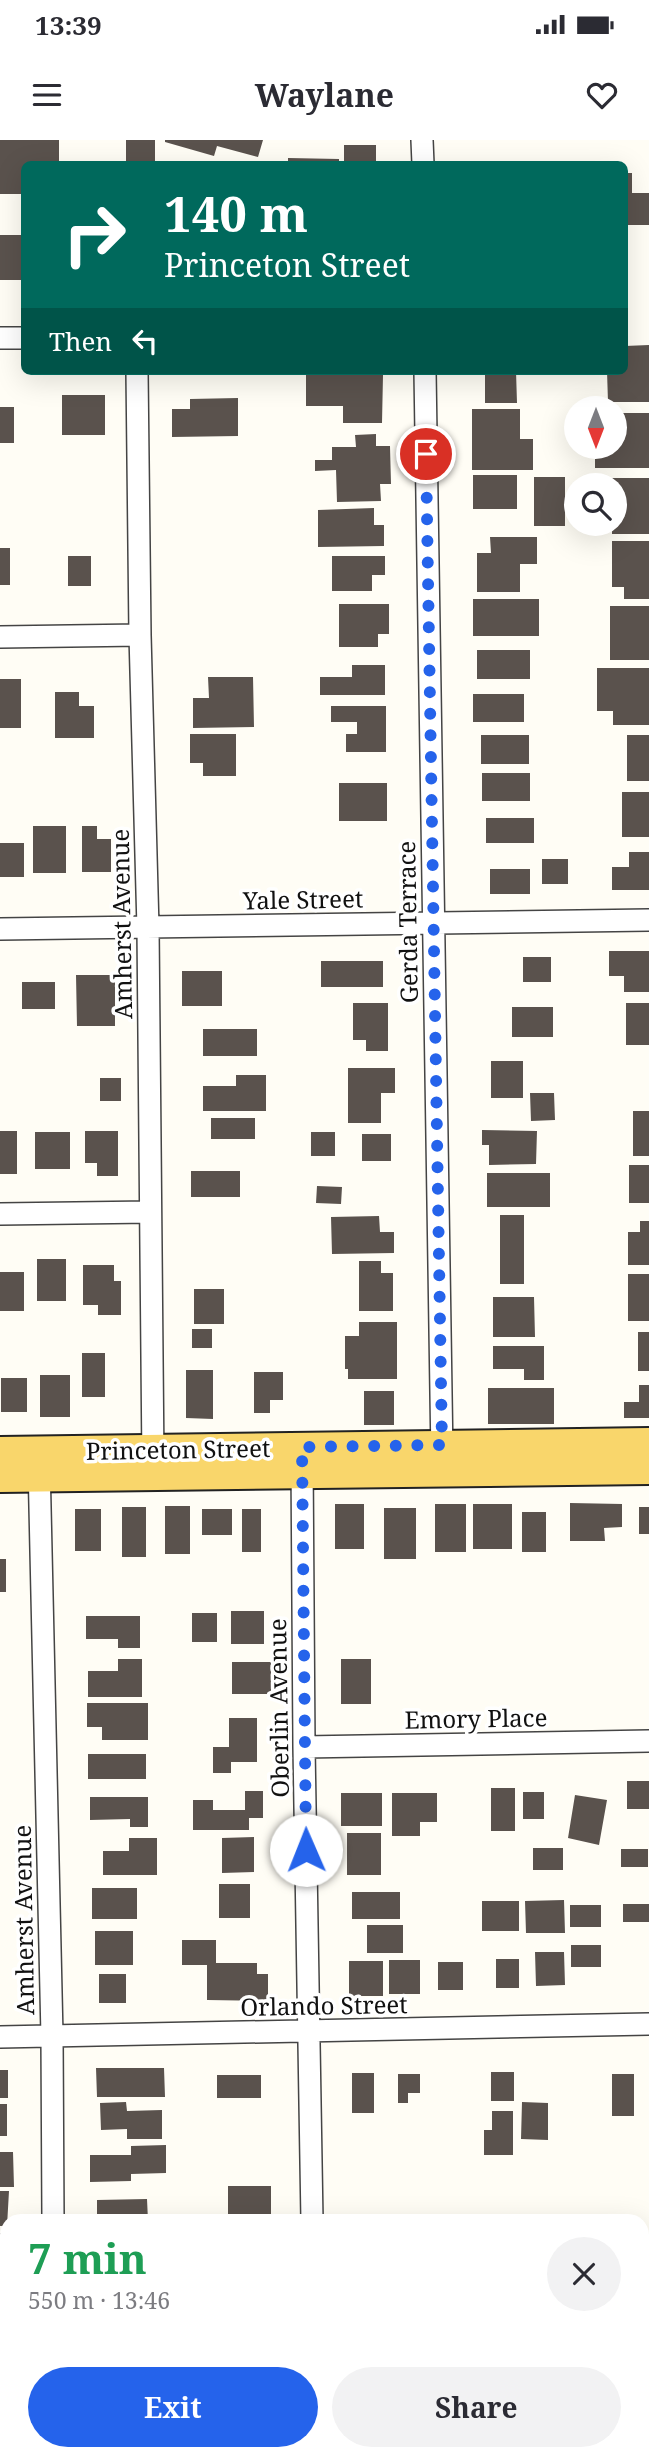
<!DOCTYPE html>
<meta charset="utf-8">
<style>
:root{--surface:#fff;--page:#f2f2f3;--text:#2b2b33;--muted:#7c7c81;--accent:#2563eb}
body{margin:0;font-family:"Noto Serif",serif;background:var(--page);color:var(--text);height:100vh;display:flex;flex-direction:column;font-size:26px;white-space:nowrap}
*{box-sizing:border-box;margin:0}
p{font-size:23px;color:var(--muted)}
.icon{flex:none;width:38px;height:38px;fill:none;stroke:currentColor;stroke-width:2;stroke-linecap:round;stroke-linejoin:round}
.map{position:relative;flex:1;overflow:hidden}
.details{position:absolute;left:0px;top:2074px;width:649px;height:247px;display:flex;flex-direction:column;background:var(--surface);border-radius:21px 21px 0 0;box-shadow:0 7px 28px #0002}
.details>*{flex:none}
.guide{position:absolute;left:21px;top:21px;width:607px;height:214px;border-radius:10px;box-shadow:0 7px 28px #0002;background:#00695c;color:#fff;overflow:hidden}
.needle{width:46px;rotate:180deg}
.tools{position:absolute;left:564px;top:256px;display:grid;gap:14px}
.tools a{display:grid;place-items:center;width:63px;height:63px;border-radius:50%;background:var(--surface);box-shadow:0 7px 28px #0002;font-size:35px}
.pin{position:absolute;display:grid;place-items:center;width:60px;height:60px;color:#fff;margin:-30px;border:4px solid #fff;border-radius:50%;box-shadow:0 2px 7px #0007}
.me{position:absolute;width:77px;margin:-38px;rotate:359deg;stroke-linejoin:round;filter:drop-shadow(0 0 5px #0008)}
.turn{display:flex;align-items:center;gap:24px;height:147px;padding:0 28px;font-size:32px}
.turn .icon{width:91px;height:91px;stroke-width:2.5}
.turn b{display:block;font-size:49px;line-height:60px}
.then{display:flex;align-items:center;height:66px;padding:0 28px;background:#0003;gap:14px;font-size:26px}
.round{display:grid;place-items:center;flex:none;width:74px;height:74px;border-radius:37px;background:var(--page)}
.summary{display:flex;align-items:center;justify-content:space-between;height:119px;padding:0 28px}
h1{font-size:42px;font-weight:700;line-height:52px;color:#1e9e55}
.action{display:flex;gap:14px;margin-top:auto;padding:14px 28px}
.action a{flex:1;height:80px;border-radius:42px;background:var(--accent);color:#fff;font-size:28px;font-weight:700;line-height:80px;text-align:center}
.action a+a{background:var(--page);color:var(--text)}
.status{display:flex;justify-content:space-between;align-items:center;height:49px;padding:0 35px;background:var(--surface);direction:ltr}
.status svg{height:19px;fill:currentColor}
header{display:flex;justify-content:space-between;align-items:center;height:91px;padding:0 28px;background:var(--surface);font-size:32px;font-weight:700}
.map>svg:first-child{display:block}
.building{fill:#5a524d}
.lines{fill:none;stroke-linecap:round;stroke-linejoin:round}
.minor-casing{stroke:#444;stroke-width:24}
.major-casing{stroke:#222;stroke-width:32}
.minor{stroke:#fff;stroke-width:21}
.major{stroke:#f9d66b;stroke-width:28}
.route{stroke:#2563eb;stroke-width:12;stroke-dasharray:0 21.6}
.labels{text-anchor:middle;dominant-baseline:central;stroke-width:7;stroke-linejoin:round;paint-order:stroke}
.street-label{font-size:24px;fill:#111;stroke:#fff}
</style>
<div class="status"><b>13:39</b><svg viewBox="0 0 49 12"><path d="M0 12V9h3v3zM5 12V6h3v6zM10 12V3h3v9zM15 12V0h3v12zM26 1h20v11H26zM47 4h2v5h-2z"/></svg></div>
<header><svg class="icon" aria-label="menu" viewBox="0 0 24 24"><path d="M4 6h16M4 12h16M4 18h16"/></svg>Waylane<svg class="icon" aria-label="heart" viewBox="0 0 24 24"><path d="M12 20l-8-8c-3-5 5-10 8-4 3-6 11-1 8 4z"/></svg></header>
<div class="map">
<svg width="649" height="2320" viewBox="0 0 649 2320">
<rect width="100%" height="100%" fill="#fffdf5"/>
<!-- building -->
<path class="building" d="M0 0H59V24H24V54H0Z
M126 0H155V24H126Z
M165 0H263L258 17 217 6 214 16 165 2Z
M344 5H376V24H344Z
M288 18 339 19V24H288Z
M625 33H632V53H649V85H625Z
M0 95H24V140H0Z
M649 205V262H608L607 231H625V206Z
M485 231H516L517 263H485Z
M306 235H383L382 283H343V266H306Z
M62 255H105V295H62Z
M238 258V296L172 297V269H190V259Z
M0 267H14V303H0Z
M472 269H520V299H533V330H472Z
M622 273H649V328H595V306H614V286H622Z
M376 294V306H390L391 344H380L381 361 337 362 336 330 315 331V320H332V307H356L355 295Z
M473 335H517V369H473Z
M534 337H565V386H534Z
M612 338H649V394H612V383H614V345H612Z
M374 368V385H384V406L318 407V370Z
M490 397H537V424H520V452H477V413H491Z
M612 401H649V459H624V447H612Z
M0 408H10V445H0Z
M68 416H91V446H68Z
M332 416H385V435H372V451H332Z
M473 459H539V496H473Z
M339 464H389V494H378V507H339Z
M610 466H649V520H610Z
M477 510H530V539H477Z
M352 525H385V555H320V537H352Z
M597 528H649V585H613V571H597Z
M208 537H253L254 587 193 588V558H209Z
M0 539H21V588H0Z
M55 552H79V566H94V598H55Z
M473 554H524V582H473Z
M331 566H386V612H346V594H357V582H331Z
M190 594H236V636H203V623H190Z
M481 595H529V624H481Z
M627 595H649V641H627Z
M482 633H530V661H482Z
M339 643H387V681H339Z
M622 652H649V697H622Z
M486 678H534V703H486Z
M33 686H66V733H33Z
M82 686H97V699H111V732H82Z
M0 703H24V737H0Z
M629 712H649V750H612V727H629Z
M542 719H568V744H542Z
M490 729H530V754H490Z
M609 811H649V852H624V836H609Z
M523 817H551V842H523Z
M321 821H383V847H321Z
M182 831H222V866H182Z
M76 835H115V886H77Z
M22 842H55V869H22Z
M353 863H388V911H366V900H353Z
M626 863H649V905H626Z
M512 867H553V897H512Z
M203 889H257V916H203Z
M491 921H523V958H491Z
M348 928H395V953H381V983H348Z
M236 935H266V971H203V946H236Z
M100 938H121V961H100Z
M530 953H554L555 980 531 981Z
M633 971H649V1016H633Z
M211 978H255V999H211Z
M482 990 537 991 536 1024 489 1025V1005H482Z
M0 991H17V1034H0Z
M85 991H118V1036H97V1023H85Z
M35 992H70V1029H35Z
M311 992H335V1016H311Z
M362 994H391V1021H362Z
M629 1025H649V1063H629Z
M191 1031H240V1057H191Z
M487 1033H550V1067H487Z
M317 1046 342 1047 341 1064 316 1063Z
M500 1075H524V1144H500Z
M379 1076 380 1092H394V1113L332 1114 331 1077Z
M640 1081H649V1125H628V1092H640Z
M37 1119H66V1161H37Z
M359 1121H381V1133H393V1171H359Z
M83 1125H114V1141H121V1175H98V1165H83Z
M0 1132H24V1171H0Z
M628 1134H649V1181H628Z
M194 1149H224V1184H194Z
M493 1157H534L535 1197H493Z
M359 1182H397V1239H348V1229H345V1196H359Z
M192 1189H212V1208H192Z
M638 1192H649V1231H638Z
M493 1206H544V1240H524V1229H493Z
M82 1213H105V1257H82Z
M186 1230H213V1279L186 1278Z
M254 1232H283V1260H270V1273H254Z
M40 1235H70V1277H40Z
M1 1238H27V1272H1Z
M639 1245H649V1278H624V1262H639Z
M488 1248H554V1284H488Z
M364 1251H394V1285H364Z
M570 1363 622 1364V1387L604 1388 605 1401H570Z
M335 1364H364V1409H335Z
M435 1364H466V1412H435Z
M473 1364H512V1409H473Z
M165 1366H190V1414H165Z
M122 1367H146V1417H122Z
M639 1367H649V1394H639Z
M384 1368H416V1419H384Z
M75 1369H101V1411H75Z
M202 1369H232V1395H202Z
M242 1369H261V1412H242Z
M522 1372H546V1412H522Z
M0 1419H6V1452H0Z
M231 1471H264V1504H231Z
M192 1473H217V1502H192Z
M86 1476H140V1508H118V1499H86Z
M118 1519H142V1557H88V1531H118Z
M341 1519H371V1564H341Z
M232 1522H271V1554H232Z
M87 1563H148V1600H102V1587H87Z
M229 1578H257V1622H231V1633H213V1607H229Z
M88 1614H146V1639H88Z
M627 1641H649V1669H627Z
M491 1648H515V1691H491Z
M245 1651H263V1678H249V1690H193V1660H213V1670H245Z
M523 1652H544V1679H523Z
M341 1653H382V1686H341Z
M392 1653H437V1682H420V1696H392Z
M575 1655 607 1660 599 1705 568 1698Z
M90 1657H148V1687H130V1679L90 1680Z
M347 1693H381V1735H347Z
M254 1697V1732L222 1733V1698Z
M129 1698H157V1735H103V1711H129Z
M533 1708H563V1730H533Z
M621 1709H648V1727H621Z
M219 1744H250V1778H219Z
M92 1748H137V1779H92Z
M352 1752H400V1779H352Z
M564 1760 565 1793H526L525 1761Z
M482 1761H519V1791H482Z
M623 1764H649V1782H623Z
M570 1765H601V1787H570Z
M367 1785H403V1813H367Z
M95 1791H133V1825H95Z
M182 1800H216V1823H257V1834H268V1861L207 1860V1825H182Z
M571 1805H601V1827H571Z
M535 1812H564L565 1845 536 1846Z
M496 1819H519V1848H496Z
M389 1820H420V1854H389Z
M349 1821H383V1856H349Z
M438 1822H463V1850H438Z
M99 1834H126V1863H99Z
M96 1928H164L165 1957H97Z
M0 1930H8V1958H0Z
M491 1932H514V1961H491Z
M352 1933H374V1973H352Z
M398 1934H420V1953H408V1963H398Z
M612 1934H634V1976H612Z
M217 1935H261V1958H217Z
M126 1962 127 1971 162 1970V1999H127V1989L101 1990 100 1963Z
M522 1962 548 1963V2000L521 1999Z
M0 1964H7V1996H0Z
M492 1971H513V2015H484V1990H492Z
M166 2005V2033L131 2034V2041L90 2042V2015H131V2006Z
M0 2012H13L14 2047H0Z
M228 2046H271V2081H253V2074H228Z
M0 2051H9L7 2086H0Z
M147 2059 148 2081H97V2060Z
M581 2075H605V2081H581Z
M0 2093H7V2128H0Z
M0 2151H7V2196H0Z
M0 2230H7V2256H0Z
M642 2230H649V2283H642Z
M0 2269H7V2298H0Z
M0 2309H7V2314H17V2320H0Z
M98 2314H132V2320H98Z
M225 2314H273V2320H225Z
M351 2314H380V2320H351Z"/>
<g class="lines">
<!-- minor casing -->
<g class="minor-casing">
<path id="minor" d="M422 0 423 24
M0 198H24
M137 231 140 495 148 788 153 1324
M425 231 442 1317
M0 497 140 495
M0 789 649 780
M0 1074 150 1072
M302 1319 304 1607 312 2081
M39 1323 52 1896 53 2081
M304 1607 649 1601
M0 1897 649 1884
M642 2167H649
M55 2314V2320
M315 2314V2320"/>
</g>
<!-- major casing -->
<g class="major-casing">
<path id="major" d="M0 1311 649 1302
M0 1338 649 1330"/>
</g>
<!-- minor -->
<use href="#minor" class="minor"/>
<!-- major -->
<use href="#major" class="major"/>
</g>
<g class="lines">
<!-- route -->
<path class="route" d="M306 1710 302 1307 442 1305 426 314"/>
</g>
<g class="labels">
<!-- street labels -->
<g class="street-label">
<text transform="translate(303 759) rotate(-1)">Yale Street</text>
<text transform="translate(407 782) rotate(-91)">Gerda Terrace</text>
<text transform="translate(121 784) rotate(-91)">Amherst Avenue</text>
<text transform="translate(178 1309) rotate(-1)">Princeton Street</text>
<text transform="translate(278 1568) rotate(-91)">Oberlin Avenue</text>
<text transform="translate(476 1578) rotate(-1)">Emory Place</text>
<text transform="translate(23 1780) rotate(-91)">Amherst Avenue</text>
<text transform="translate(324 1865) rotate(-1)">Orlando Street</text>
</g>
</g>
</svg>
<div class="tools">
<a><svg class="needle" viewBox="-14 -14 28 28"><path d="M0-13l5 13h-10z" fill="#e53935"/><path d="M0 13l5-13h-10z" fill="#7c7c81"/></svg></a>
<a><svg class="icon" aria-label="search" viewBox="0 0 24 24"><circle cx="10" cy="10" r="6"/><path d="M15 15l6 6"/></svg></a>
</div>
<div class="pin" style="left:426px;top:314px;background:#d93025"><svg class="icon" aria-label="arrive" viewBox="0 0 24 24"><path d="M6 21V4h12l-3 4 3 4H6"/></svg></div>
<svg class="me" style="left:306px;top:1710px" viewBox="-20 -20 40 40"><circle r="19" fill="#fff"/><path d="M0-13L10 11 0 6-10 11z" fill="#2563eb"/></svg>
<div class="guide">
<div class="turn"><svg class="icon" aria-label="right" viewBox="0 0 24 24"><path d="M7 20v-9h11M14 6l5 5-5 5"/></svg><div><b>140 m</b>Princeton Street</div></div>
<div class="then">Then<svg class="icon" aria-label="left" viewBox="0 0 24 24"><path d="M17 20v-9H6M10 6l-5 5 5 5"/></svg></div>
</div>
<section class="details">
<div class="summary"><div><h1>7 min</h1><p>550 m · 13:46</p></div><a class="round"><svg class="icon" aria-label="close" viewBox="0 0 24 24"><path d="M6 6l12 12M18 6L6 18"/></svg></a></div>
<div class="action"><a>Exit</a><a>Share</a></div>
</section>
</div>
